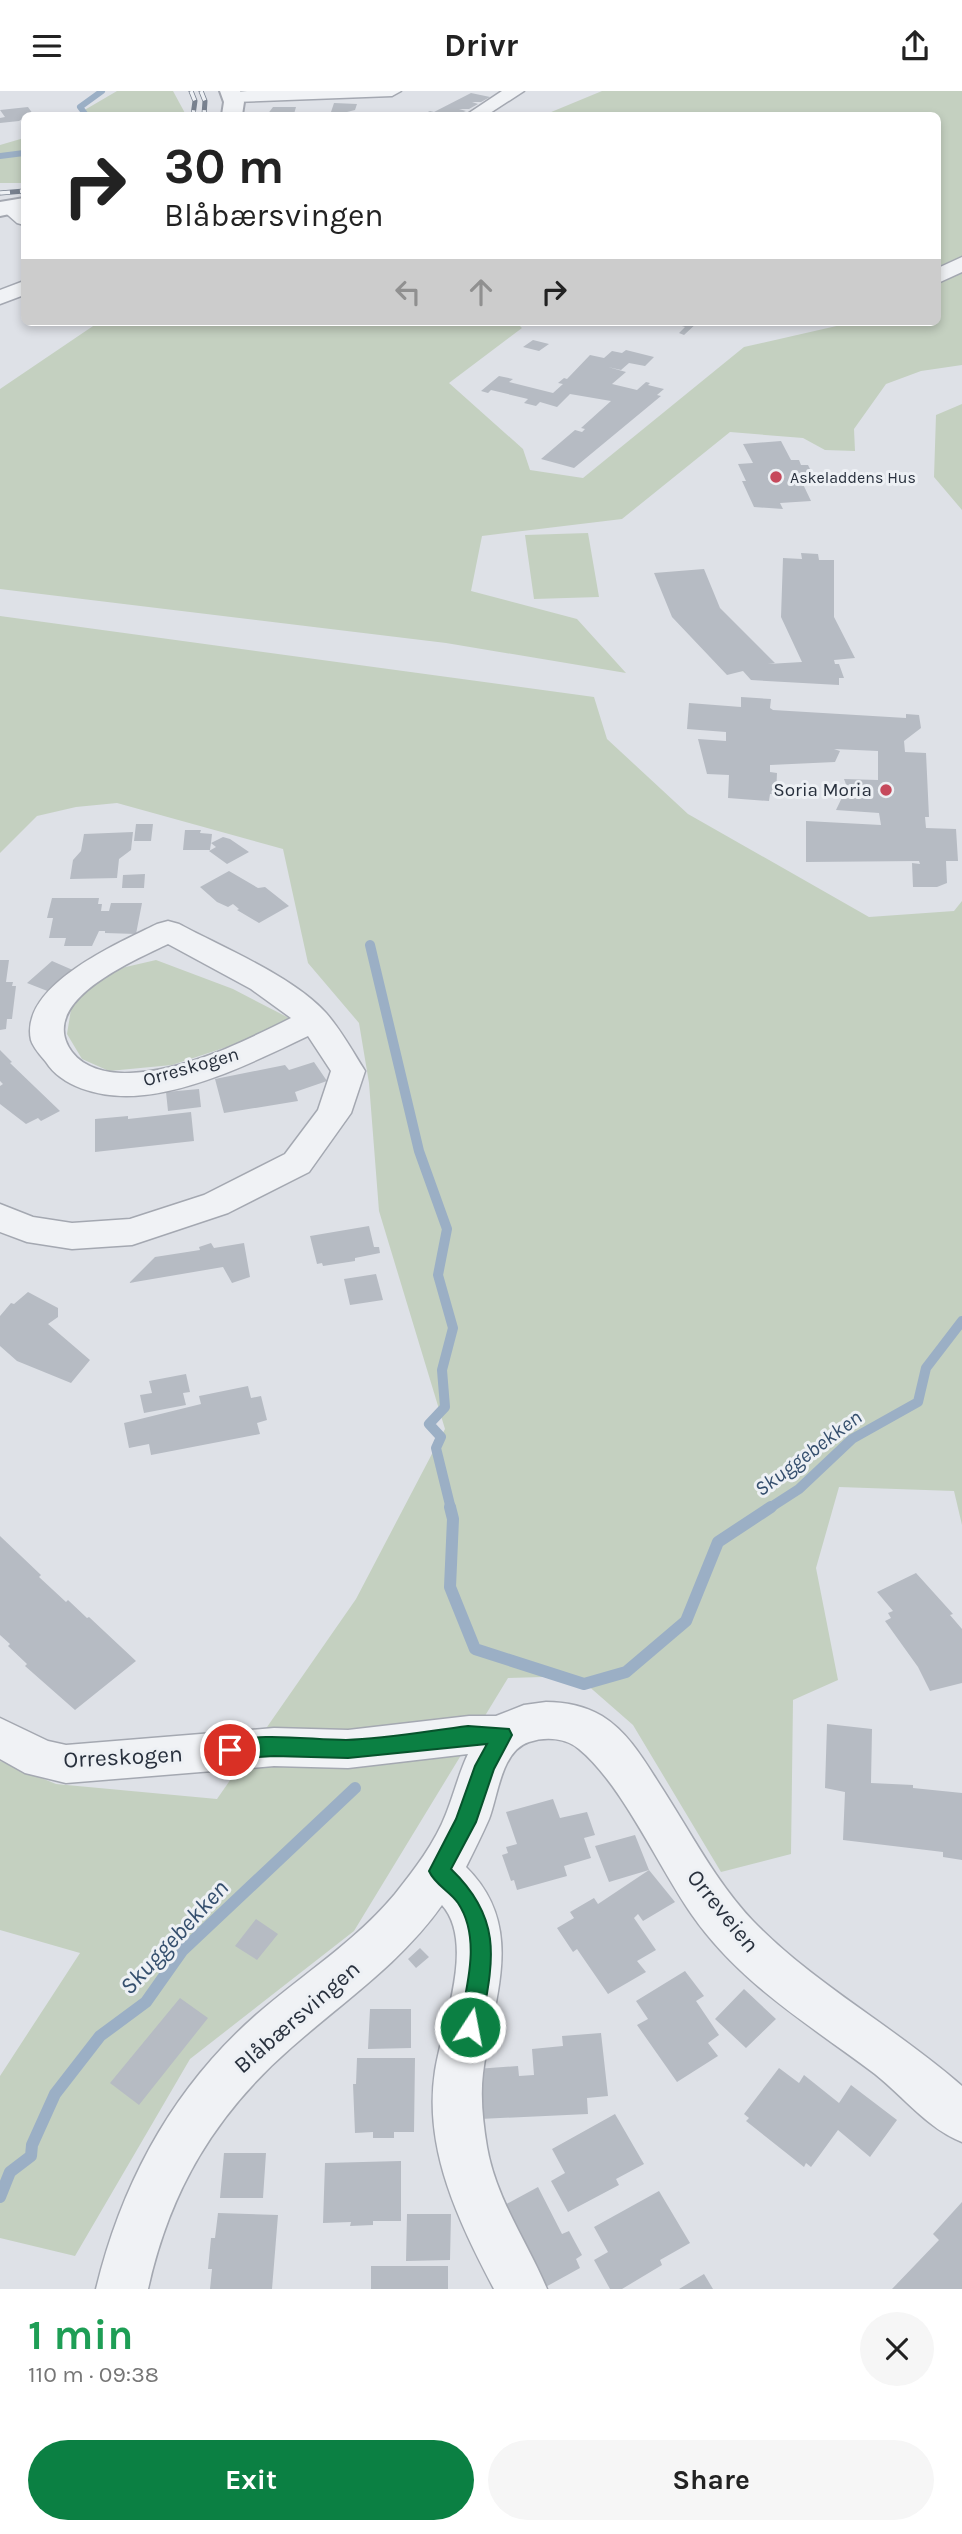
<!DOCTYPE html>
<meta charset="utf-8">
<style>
:root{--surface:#fff;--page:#f6f6f6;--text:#222;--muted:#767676;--accent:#0b8043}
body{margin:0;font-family:Karla,sans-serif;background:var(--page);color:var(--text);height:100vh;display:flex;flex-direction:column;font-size:26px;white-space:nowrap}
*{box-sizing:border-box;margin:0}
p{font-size:23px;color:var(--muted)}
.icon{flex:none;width:38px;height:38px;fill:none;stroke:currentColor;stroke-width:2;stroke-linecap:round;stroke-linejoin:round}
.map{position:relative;height:2198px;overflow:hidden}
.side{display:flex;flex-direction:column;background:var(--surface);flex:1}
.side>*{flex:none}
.guide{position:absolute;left:21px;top:21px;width:920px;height:214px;border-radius:10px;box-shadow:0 4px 10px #0003;background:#fff;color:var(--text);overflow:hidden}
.pin{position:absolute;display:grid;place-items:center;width:60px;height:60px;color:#fff;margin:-30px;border:4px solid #fff;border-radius:50%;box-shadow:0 2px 7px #0007}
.me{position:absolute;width:77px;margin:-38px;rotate:11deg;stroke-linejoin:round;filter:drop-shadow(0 0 5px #0008)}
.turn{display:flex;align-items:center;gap:24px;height:147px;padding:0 28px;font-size:32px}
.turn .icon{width:91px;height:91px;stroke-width:2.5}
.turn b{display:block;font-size:49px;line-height:60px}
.lanes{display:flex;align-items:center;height:66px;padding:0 28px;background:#0003;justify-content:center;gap:35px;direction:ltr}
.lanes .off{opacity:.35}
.round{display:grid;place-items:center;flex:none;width:74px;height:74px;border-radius:37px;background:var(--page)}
.overview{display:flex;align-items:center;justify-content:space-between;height:119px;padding:0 28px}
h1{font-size:42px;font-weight:700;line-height:52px;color:#1e9e55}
.cta{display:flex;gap:14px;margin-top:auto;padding:14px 28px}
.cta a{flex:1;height:80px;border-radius:42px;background:var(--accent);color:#fff;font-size:28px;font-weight:700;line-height:80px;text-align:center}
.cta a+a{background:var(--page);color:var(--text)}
header{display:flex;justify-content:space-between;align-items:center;height:91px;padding:0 28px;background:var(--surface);font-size:32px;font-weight:700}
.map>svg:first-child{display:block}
.green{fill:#c4d0c0}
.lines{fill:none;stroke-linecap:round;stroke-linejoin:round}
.stream-far2{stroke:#9bafc5;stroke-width:6}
.stream-far1{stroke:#9bafc5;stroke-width:10}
.stream{stroke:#9bafc5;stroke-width:12}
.building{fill:#b6bbc3}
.minor-casing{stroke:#a4a8b1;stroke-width:3}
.tertiary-casing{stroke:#a4a8b1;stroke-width:4}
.minor{fill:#f0f2f5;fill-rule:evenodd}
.tertiary{fill:#f0f2f5;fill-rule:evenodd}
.rail-casing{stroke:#78818f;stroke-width:5}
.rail{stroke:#edf0f4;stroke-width:3.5;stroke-dasharray:10;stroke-linecap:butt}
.route{fill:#0b8043;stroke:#07532c;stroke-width:2}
.poi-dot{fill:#c6495c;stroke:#edf0f4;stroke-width:2.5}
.labels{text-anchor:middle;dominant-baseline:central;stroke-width:6;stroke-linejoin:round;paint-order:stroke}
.far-poi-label{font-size:16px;fill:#28303d;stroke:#edf0f4;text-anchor:start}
.poi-label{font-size:19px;fill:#28303d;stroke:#edf0f4;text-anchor:end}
.street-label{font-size:19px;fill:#28303d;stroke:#edf0f4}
.water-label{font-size:21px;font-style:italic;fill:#354f6e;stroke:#edf0f4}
.near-street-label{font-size:23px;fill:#28303d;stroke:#edf0f4}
.near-water-label{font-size:24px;font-style:italic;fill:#354f6e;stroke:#edf0f4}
</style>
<header><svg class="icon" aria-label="menu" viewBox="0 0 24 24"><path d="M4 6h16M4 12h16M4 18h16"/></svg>Drivr<svg class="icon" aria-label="share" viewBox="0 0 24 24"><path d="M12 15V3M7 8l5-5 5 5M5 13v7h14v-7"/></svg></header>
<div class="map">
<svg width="962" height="2198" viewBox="0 0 962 2198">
<rect width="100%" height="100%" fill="#dee1e7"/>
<!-- green -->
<path class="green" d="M117 0H173L186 24H76Z
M602 0H962V274L921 280 886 293 854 338 855 360 825 359 803 347 730 341 622 428 482 445 471 500 577 528 626 582 446 552 0 498V298L99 231H516L522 237 449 292 523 358 530 379 583 387 744 256 854 231H938V24H544Z
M24 47V92H0V54Z
M962 313V419L934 386 936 324Z
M588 442 599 506 534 508 525 444Z
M0 525 594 606 607 648 688 723 869 826 954 820 962 810V1434L954 1400 839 1396 816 1477 838 1589 793 1609 791 1763 721 1781 633 1634 577 1585 508 1587 354 1840 190 1968 75 2165 0 2147V1985L80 1862 0 1839V1670L56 1693 217 1708 356 1508 445 1338 379 1120 369 992 359 932 308 872 283 758 117 712 76 716 37 725 0 762Z
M156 869 233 898 289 927 251 948 172 974 109 980 82 968 67 943 73 906 117 878Z"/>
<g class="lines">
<!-- stream-far2 -->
<path class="stream-far2" d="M86 24 80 16 102 0
M0 65 24 62"/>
<!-- stream-far1 -->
<path class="stream-far1" d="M370 854 419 1060 447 1138 438 1184 453 1237 442 1279 445 1316 429 1333 441 1346 436 1357 451 1418
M768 1418 799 1398 852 1348 918 1311 926 1277 962 1230"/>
<!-- stream -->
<path class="stream" d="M450 1416 453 1428 450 1496 475 1558 584 1593 626 1581 686 1530 718 1451 771 1416
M0 2106 10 2081 31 2065 32 2054 55 2003 100 1945 146 1911 182 1860 355 1697"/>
</g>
<!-- building -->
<path class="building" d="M471 2 490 6 481 11H472L478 13 469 18H459L466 20 456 24H421L430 20 434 21Z
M334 12 357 13 355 19 347 21H354L353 24H330Z
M28 16 33 23 22 25 24 27 19 30 0 32V27L5 26 0 19Z
M273 16H296L294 23 267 24Z
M669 231H698L684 244 679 242 685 236Z
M533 249 549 253 539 260 523 256Z
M626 259 654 266 645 275 629 272 621 279 608 276 626 281 612 293 637 299 646 291 650 292 648 294 664 298 657 304 661 305 574 377 541 368 575 339 582 341 585 338 581 337 611 310 570 303 557 316 540 311 536 315 524 312 528 308 491 299 488 302 481 300 499 285 513 288 509 291 553 302 563 293 558 292 564 287 567 288 590 264 604 267 612 260 622 262Z
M781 350 791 369H799L801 374H808L812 382 806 383 809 389H801L811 410 780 412 783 418 754 416 742 390H746L738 373 753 372 743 353Z
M801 462 818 463 819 469H834V526L855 567 834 569 835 573H839L844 587H839V594L751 589 743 580 727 584 672 526 654 482 704 478 720 517 775 572 768 573 802 571 781 526 783 467 802 468Z
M741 606 771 608 770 617 773 619 906 627V623L919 624 921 637 904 650 905 661 926 662 929 726H925L926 737 956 738 958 770H946L947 792 937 796H913L912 772 920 773 919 770 806 771V730L881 734 879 722 836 719 847 696 844 688 878 689V660L834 658 840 660 835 671 770 674V681L777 682 776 703H770L769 710 728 707 729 684 707 683 698 648 726 650V641L687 638 689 612 741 616Z
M136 733H153L151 750H134Z
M185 739H201L200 742 212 743 211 752 223 746 230 748 249 761 227 773 209 760 216 756 211 752 210 759H183Z
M133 741 131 759 119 768 117 787 70 788 73 769 81 760 84 743Z
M229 780 258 797 265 796 289 815 259 832 237 819 239 818 233 813 228 816 217 811 200 796Z
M145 783 144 797H122L123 784Z
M52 807H99L98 813H102L101 820H109L111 812H142L136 843 105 842V840H99L92 855H64L66 847H49L53 827H47Z
M0 869H9L6 891H13L12 895H16L12 928H7L6 938 0 939Z
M52 870 75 880 50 901 27 892Z
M0 959 12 971 10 972 60 1020 41 1030 38 1027 26 1033 0 1013V995L3 993 0 990Z
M314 971 327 990 295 1001 298 1010 224 1022 215 988 285 974 289 979Z
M199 998 201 1016 168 1020 166 1001Z
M191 1021 194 1050 95 1061V1028L128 1025V1028Z
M369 1135 374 1156H379L380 1162 355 1167V1170L323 1175 322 1172 317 1173 310 1145Z
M211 1152 214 1157 244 1152 250 1186 232 1192 223 1176 129 1192 155 1166 200 1159 199 1156Z
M376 1183 383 1209 350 1214 344 1188Z
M28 1201 58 1217V1226L48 1233 90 1269 71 1292 17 1270 0 1255V1225L11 1212 14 1213Z
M186 1283 190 1301 183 1302 186 1314 144 1322 140 1304 152 1302 149 1290Z
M248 1295 251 1307 261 1305 267 1329 257 1332 260 1343 151 1364 149 1353 129 1357 124 1332 201 1313 199 1305Z
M0 1445 41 1484 39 1486 66 1511 68 1509 87 1527 89 1526 136 1570 75 1619 25 1575 27 1573 8 1555 10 1553 0 1544Z
M916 1482 953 1523 950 1524 962 1538V1592L930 1600 918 1576 885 1530 891 1527 888 1522 893 1520 877 1501Z
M827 1633 872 1638 871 1692 913 1694V1697L962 1702V1769L943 1766V1761L843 1749 845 1701 825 1697Z
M553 1708 560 1727 587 1721 595 1744 584 1747 591 1767 564 1775 567 1785 517 1799 514 1789 511 1790 502 1764 508 1762 506 1756 517 1753 506 1721Z
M635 1744 649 1779 675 1811 643 1830 638 1823 634 1827 656 1859 637 1870 646 1881 608 1903 577 1858 573 1861 557 1837 574 1827 570 1821 594 1807 598 1813 649 1779 609 1791 595 1755Z
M256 1828 278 1843 257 1869 235 1855Z
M420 1857 429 1866 416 1877 408 1868Z
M685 1880 704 1905 696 1910 719 1944 708 1952 718 1965 677 1991 637 1934 648 1928 636 1910Z
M744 1898 776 1928 746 1957 715 1928Z
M180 1907 208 1927 139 2014 110 1992Z
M370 1918H411V1957L368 1958Z
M601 1942 608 2005 587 2007 588 2023 480 2028 476 1978 518 1975 519 1985 534 1984 532 1958 563 1955 562 1945Z
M357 1967H415L414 2041H394V2047H373V2041L355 2042 353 1993H356Z
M779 1977 799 1992 804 1984 839 2012 851 1994 897 2029 870 2066 838 2039 811 2076 806 2072 804 2076 746 2030 749 2027 744 2023Z
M615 2023 644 2073 616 2088 619 2094 568 2121 551 2090 565 2082 552 2058Z
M224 2062H266L263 2107H220Z
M401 2070V2130H373V2134L350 2135 351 2131 323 2132 325 2072Z
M538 2096 562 2143 569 2140 582 2164 576 2168 580 2177 542 2198 499 2117Z
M659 2100 690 2152 660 2169 662 2174 622 2198H610L594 2169 608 2161 594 2136Z
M962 2111V2198H892L939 2149 933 2143Z
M218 2122 278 2124 272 2198H210L212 2178H208L211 2147H215Z
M407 2123H451L450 2169 406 2170Z
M371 2175H448V2198H371Z
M704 2183 713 2198H679Z"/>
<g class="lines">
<!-- minor casing -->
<g class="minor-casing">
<path id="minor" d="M401 0 392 5 233 11 224 6 227 2 247 0Z
M502 0H524L487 24H466Z
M9 110 24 118V134L17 132 0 117 2 112Z
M962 166V181L938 192V177Z
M24 190V204L0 213V199Z
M168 830 179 833C222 856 294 886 326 922 341 939 353 961 365 980L351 1022 309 1081 228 1122 132 1154 72 1158 27 1151 0 1141V1113L33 1126 72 1132 130 1128 204 1104 285 1063 318 1019 331 980 308 945C256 970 185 1005 126 1005 98 1005 62 996 46 971 41 965 33 956 31 949 19 894 119 852 157 833ZM168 853 251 898 291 927C243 951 185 980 130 982 109 983 85 978 72 961 35 911 133 870 168 853Z
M546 1611C565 1611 585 1615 602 1625 628 1641 644 1669 660 1694 690 1740 715 1790 753 1830 815 1894 895 1936 962 1995V2051C928 2038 904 2006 875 1983 810 1934 740 1893 692 1824 659 1777 622 1693 579 1658 566 1647 546 1645 529 1651 501 1660 498 1705 489 1728 482 1744 474 1760 466 1776 528 1837 492 1909 483 1982 480 2006 483 2032 487 2056 496 2108 527 2150 547 2198H494C459 2131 423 2058 435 1980 442 1934 476 1852 442 1814 401 1872 344 1910 292 1956 215 2023 170 2099 148 2198H96C122 2091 173 1997 256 1924 303 1883 355 1851 395 1803 414 1779 435 1752 446 1723 454 1703 459 1682 468 1663L348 1677 274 1675 66 1692 25 1682 0 1668V1627L48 1650 66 1654 274 1637 348 1639 469 1625H496L524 1614Z"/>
</g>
<!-- tertiary casing -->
<g class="tertiary-casing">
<path id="tertiary" d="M220 0H240L244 11 242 24H222L224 11Z
M24 107V120L0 125V111Z"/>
</g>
<!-- minor -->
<use href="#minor" class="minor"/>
<!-- tertiary -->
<use href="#tertiary" class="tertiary"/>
<!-- rail casing -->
<g class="rail-casing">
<path id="rail" d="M191 0 195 10 193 24
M201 0 205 10 204 24
M0 102 24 100"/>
</g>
<!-- rail -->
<use href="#rail" class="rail"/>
</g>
<!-- route -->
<path class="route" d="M468 1635 509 1638 512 1644 494 1678 476 1731 451 1778C504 1829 493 1870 481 1936L478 1943 470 1947 462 1943 459 1936C466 1898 482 1848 458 1812 450 1800 435 1794 429 1780L456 1728 475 1675 487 1653 348 1667 274 1665 230 1668 223 1665 220 1659 223 1653C258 1640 309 1649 346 1649 386 1648 428 1640 468 1635Z"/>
<!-- markers -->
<g class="poi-dot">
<circle cx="776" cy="386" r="7"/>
<circle cx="886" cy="699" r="7"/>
</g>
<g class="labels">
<!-- far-poi labels -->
<g class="far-poi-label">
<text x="790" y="386">Askeladdens Hus</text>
</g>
<!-- poi labels -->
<g class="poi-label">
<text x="872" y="699">Soria Moria</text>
</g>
<!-- street labels -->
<g class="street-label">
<text transform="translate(191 976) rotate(-16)">Orreskogen</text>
</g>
<!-- water labels -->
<g class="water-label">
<text transform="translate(808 1362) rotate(-37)">Skuggebekken</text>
</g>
<!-- near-street labels -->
<g class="near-street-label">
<text transform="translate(123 1666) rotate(-3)">Orreskogen</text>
<text transform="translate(723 1820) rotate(51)">Orreveien</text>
<text transform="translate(297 1926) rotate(-41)">Blåbærsvingen</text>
</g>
<!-- near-water labels -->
<g class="near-water-label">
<text transform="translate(174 1846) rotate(-47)">Skuggebekken</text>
</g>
</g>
</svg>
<div class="pin" style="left:230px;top:1659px;background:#d93025"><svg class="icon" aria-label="arrive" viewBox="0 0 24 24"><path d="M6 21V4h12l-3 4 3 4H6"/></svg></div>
<svg class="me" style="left:470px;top:1936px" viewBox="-20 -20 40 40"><circle r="17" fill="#0b8043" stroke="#fff" stroke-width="3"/><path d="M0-11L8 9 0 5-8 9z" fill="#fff"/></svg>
<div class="guide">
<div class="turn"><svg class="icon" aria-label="right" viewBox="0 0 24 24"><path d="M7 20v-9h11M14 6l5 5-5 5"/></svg><div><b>30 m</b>Blåbærsvingen</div></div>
<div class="lanes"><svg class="icon off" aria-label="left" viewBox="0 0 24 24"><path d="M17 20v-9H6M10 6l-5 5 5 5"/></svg><svg class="icon off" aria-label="ahead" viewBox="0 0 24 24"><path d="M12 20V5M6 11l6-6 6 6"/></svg><svg class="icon" aria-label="right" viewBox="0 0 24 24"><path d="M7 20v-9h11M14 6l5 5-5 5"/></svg></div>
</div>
</div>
<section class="side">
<div class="overview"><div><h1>1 min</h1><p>110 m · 09:38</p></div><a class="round"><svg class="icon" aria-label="close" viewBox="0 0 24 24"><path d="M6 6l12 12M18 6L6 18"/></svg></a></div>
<div class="cta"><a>Exit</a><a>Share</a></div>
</section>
